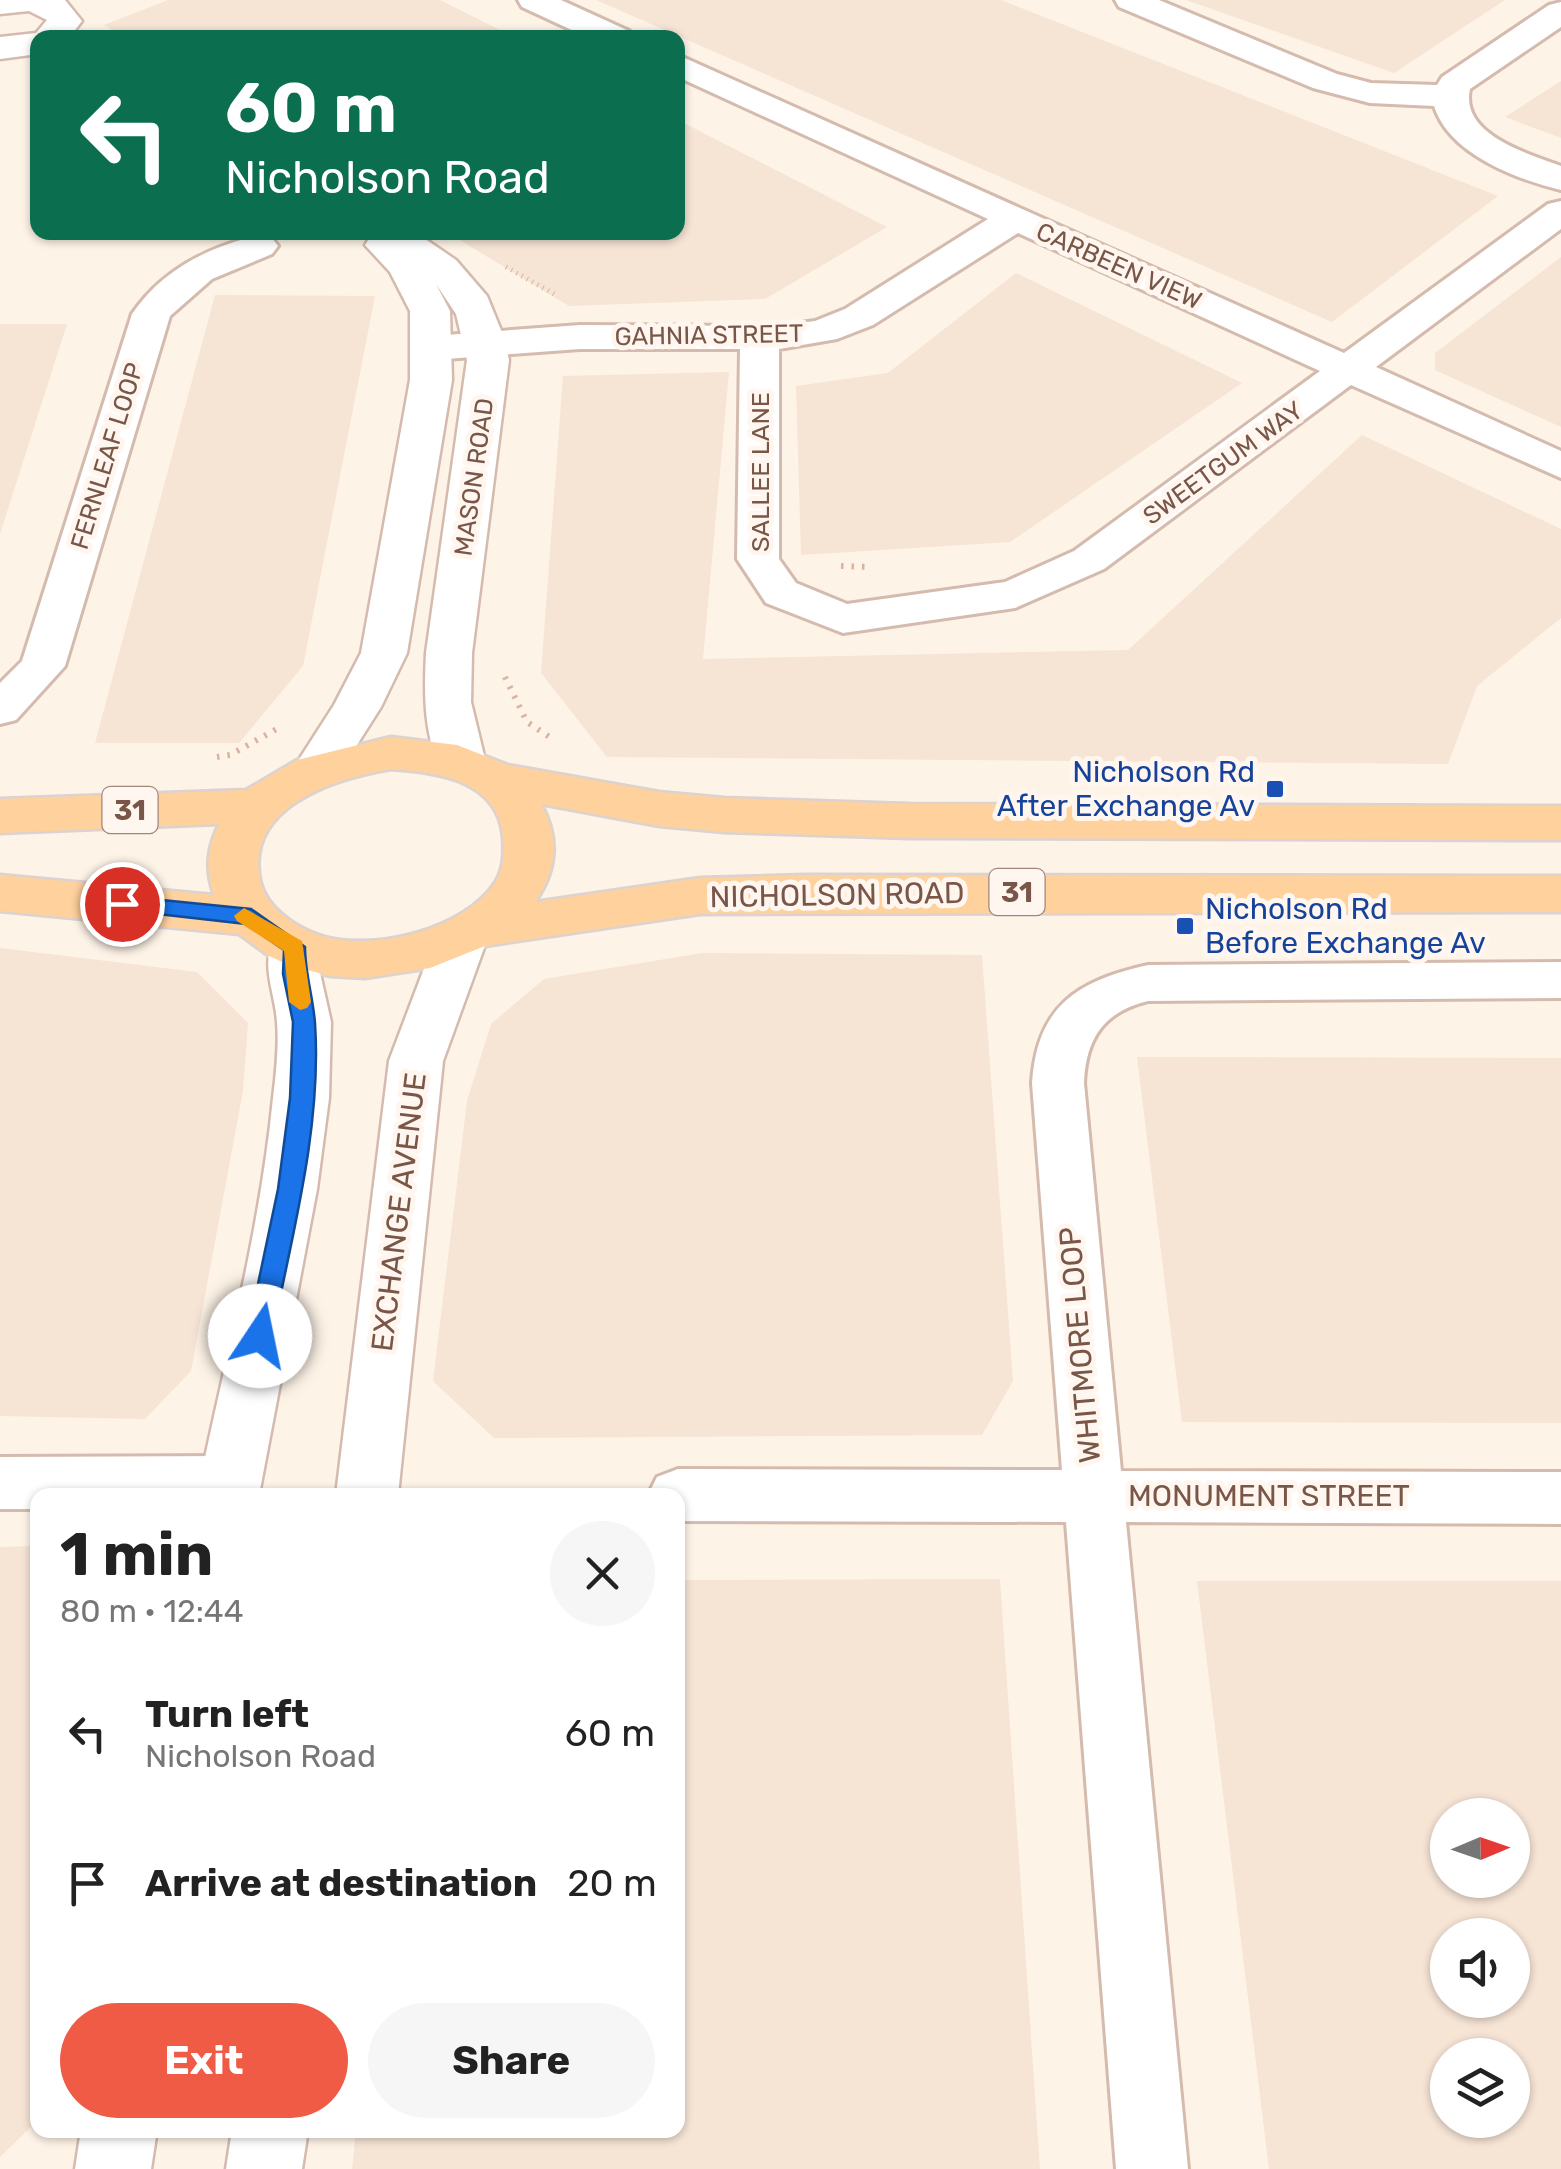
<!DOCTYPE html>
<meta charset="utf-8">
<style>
:root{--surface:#fff;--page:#f6f6f6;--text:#222;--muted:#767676;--accent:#ef5b45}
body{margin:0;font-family:Rubik,sans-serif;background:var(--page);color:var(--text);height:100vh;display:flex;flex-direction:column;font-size:38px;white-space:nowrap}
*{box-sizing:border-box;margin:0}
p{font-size:32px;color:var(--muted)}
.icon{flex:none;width:55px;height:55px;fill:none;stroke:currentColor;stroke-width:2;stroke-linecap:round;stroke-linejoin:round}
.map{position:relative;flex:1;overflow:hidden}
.panel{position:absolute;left:30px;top:1488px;width:655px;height:650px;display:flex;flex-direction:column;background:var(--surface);border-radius:20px;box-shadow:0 2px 8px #0004}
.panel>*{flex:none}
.guide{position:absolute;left:30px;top:30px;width:655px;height:210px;border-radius:20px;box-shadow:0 2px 8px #0004;background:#0b6e4f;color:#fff;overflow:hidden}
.needle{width:65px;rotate:88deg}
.tools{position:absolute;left:1430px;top:1798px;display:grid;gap:20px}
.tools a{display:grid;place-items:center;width:100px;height:100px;border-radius:50%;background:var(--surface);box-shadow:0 2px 8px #0004;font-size:50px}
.pin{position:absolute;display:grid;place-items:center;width:85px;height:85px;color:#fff;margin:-42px;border:5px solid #fff;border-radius:50%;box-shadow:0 2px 10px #0007}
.me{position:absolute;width:110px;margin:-55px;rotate:11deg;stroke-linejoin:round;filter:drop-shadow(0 0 8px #0008)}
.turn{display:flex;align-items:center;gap:35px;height:210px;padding:0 30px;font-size:45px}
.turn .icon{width:130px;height:130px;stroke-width:2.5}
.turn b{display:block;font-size:70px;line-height:85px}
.round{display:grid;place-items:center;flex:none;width:105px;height:105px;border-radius:52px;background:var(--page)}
.headline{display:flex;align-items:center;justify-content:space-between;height:170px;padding:0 30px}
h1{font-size:60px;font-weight:700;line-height:75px}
.primary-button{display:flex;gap:20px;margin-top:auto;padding:20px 30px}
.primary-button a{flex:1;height:115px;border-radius:60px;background:var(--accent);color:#fff;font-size:40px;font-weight:700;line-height:115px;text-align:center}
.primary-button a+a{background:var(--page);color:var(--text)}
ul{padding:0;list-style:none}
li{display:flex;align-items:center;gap:30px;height:150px;padding:0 30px}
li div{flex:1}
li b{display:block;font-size:38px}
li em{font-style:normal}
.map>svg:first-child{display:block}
.residential{fill:#f6e4d5;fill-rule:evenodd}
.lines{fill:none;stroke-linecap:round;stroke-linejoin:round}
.minor-casing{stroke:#d4bbae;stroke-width:6}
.tertiary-casing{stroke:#d4bbae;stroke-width:5}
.primary-casing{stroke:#dcd3d0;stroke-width:5}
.path-far1{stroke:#dbb19f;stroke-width:5;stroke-dasharray:1 5;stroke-linecap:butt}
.path{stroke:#dbb19f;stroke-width:6;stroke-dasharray:2.5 8;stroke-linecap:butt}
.minor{fill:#fff;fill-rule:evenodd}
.tertiary{fill:#fff;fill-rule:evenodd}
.primary{fill:#ffd19d;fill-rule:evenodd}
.route{fill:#1a73e8;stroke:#114b97;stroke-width:2.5}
.slow{fill:#f59e0b}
.transit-dot{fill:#1a4fb4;stroke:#fff7ef;stroke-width:4}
.labels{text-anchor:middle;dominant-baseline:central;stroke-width:10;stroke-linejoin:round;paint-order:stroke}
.far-street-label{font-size:25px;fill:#7a5649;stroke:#fff7ef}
.shield{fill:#fff7ef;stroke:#a2867b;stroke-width:2.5}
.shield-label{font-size:28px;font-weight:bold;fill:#7a5649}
.transit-label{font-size:30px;fill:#164399;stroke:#fff7ef;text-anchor:end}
.street-label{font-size:30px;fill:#7a5649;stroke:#fff7ef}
</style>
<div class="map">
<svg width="1561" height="2169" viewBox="0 0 1561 2169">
<rect width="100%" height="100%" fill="#fef3e7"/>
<!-- residential -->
<path class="residential" d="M168 0H440L514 37 125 38 104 25Z
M596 0H1001L1498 196 1332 322Z
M1186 0H1505L1394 73Z
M1561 81V138L1505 117Z
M678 120 887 227 765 299 569 306 448 233 678 232Z
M1561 257V427L1435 370V353Z
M1016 273 1242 383 1010 542 801 555 796 386 888 373Z
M215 295 375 296 303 666 239 743H95Z
M0 324H67L0 534Z
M729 372 703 659 1128 650 1362 435 1561 529V618L1477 686 1448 764 607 757 541 673 563 376Z
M0 948 197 972 248 1023 243 1091 191 1371 145 1419 0 1416Z
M702 953 982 955 1013 1381 982 1435 494 1438 433 1381 467 1101 491 1024 544 979Z
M1137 1057 1561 1058V1423L1182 1422Z
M37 1546V2121L0 2157V1547Z
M1000 1579 1040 2169H352L356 2130H678V1580Z
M1197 1581H1561V2169H1269ZM1448 1815H1512V1880H1448ZM1448 1935H1512V2000H1448ZM1448 2055H1512V2120H1448Z"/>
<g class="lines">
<!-- minor casing -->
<g class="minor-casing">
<path id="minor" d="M518 0H561L629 31 633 38H589L522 7Z
M1115 0H1159L1337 74 1371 83 1437 85 1442 77 1549 5 1561 2V27L1470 89C1460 135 1527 153 1561 166V190C1516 179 1449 154 1434 106L1370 103 1313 88 1119 7Z
M678 55 1344 353 1548 204 1561 201V229L1376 367 1561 451V478L1351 385 1104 569 1015 608 843 633 766 603 737 559 740 349H580L432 360 418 356 412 348 418 340 432 336 580 325 778 326 815 321 845 309 988 219 678 77ZM1018 233 1320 371 1074 551 1005 582 847 604 796 583 779 559V349L837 339 873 325Z
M259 235 272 238 278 246 272 254 212 279 170 316 65 666 16 720 0 724V683L22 661 132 314C162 270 208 247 259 235Z
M1561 962V998L1148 1001C1103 1012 1086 1039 1084 1083L1121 1471 1561 1472V1524L1126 1522 1188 2169H1116L1066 1522 678 1521V1495H648L657 1477 678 1469 1062 1470 1032 1083C1037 1006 1077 981 1148 965Z
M230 1456 251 1464 260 1482 254 1495H38V1509H0V1457Z"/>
</g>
<!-- tertiary casing -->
<g class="tertiary-casing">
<path id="tertiary" d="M0 0H65L82 21 69 38H38V54L0 59V37L36 33 47 20 29 11 0 14Z
M367 232H415L456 260 487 296 503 335 509 360 472 653 471 702 486 764 479 776 462 780 445 776C423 740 424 693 426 653L467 360 456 314 436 284 450 311 452 380 407 653 381 707 334 781 317 785 300 781 293 769 334 705 361 653 410 380V311L390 272 365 245 370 237Z
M462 918 480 924 488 937 443 1061 398 1495H336L389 1061 436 937 444 924Z
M295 928 314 934 321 947 320 973 331 1022 329 1098 317 1189 259 1495H197C224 1364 260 1232 273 1098 276 1074 279 1046 277 1022 275 991 259 964 276 934Z
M81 2130H157L151 2169H75Z
M232 2130H308L302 2169H226Z"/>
</g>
<!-- primary casing -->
<g class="primary-casing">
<path id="primary" d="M391 737 457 745 508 765 659 792 724 798 909 804 1561 806V840L909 838 724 832 659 826 541 804C560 837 557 871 535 902L700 878 804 875 1561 876V912L700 914 485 946 430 968 365 978 330 976 289 965 269 956 239 934 0 911V875L214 895C205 870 207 848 219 824L0 833V799L246 790 297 760ZM391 769C437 772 498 780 503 837 504 853 504 867 496 881 466 930 368 954 316 934 294 926 268 908 261 884 242 808 332 779 391 769Z"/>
</g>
<!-- path-far1 -->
<path class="path-far1" d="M506 267 556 295"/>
<!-- path -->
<path class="path" d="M841 566 869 567
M505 677 527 722 554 740
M217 757 230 755 282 726"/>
<!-- minor -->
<use href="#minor" class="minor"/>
<!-- tertiary -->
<use href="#tertiary" class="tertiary"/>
<!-- primary -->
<use href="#primary" class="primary"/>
</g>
<!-- route -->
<path class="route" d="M122 896 251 909 305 947C305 973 313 997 315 1023 322 1127 292 1235 272 1336L268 1343H251L247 1336 278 1189 290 1098 293 1022 283 974 284 950 246 924 114 909 111 904 114 898Z"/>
<!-- slow -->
<path class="slow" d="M244 908 302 941 311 1002 307 1008 300 1010 289 1002 284 951 237 921 234 916Z"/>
<!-- markers -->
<g class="transit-dot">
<rect x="1265" y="779" width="20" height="20" rx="5"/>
<rect x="1175" y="916" width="20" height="20" rx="5"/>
</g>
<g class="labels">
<!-- far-street labels -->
<g class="far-street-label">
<text transform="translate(1119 266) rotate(24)">CARBEEN VIEW</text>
<text transform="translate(709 335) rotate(-1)">GAHNIA STREET</text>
<text transform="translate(107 456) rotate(-73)">FERNLEAF LOOP</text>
<text transform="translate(1223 463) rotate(-36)">SWEETGUM WAY</text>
<text transform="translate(760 472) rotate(-90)">SALLEE LANE</text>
<text transform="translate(474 477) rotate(-82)">MASON ROAD</text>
</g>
<!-- shield labels -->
<g class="shield">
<rect x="102.5" y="787" width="55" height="46" rx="8"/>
<rect x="989.5" y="869" width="55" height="46" rx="8"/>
</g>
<g class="shield-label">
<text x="130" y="810">31</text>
<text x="1017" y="892">31</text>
</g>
<!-- transit labels -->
<g class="transit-label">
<text x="1255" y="772">Nicholson Rd<tspan x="1255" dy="34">After Exchange Av</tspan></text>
<text x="1205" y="909" text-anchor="start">Nicholson Rd<tspan x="1205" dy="34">Before Exchange Av</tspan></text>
</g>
<!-- street labels -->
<g class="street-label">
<text transform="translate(837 895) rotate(-1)">NICHOLSON ROAD</text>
<text transform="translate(399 1212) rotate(-83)">EXCHANGE AVENUE</text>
<text transform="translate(1080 1345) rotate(-95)">WHITMORE LOOP</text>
<text x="1269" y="1496">MONUMENT STREET</text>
</g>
</g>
</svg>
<div class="tools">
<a><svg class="needle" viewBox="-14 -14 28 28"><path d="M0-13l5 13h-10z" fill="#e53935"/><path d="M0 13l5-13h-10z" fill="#767676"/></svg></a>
<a><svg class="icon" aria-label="sound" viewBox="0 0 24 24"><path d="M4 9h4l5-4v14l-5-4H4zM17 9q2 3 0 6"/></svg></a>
<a><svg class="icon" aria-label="layers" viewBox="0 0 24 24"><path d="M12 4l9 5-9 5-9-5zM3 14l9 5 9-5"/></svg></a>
</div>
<div class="pin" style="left:122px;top:904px;background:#d93025"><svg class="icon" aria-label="arrive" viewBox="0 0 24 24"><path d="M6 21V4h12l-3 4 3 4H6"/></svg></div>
<svg class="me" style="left:260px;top:1336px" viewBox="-20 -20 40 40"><circle r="19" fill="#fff"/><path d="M0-13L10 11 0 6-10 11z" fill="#1a73e8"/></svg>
<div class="guide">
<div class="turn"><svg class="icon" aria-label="left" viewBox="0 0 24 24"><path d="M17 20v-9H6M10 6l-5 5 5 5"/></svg><div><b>60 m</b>Nicholson Road</div></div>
</div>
<section class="panel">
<div class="headline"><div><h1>1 min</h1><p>80 m · 12:44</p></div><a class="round"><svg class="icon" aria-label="close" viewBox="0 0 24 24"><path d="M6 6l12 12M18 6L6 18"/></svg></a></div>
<ul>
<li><svg class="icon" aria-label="left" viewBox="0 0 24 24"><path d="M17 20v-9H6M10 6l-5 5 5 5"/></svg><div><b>Turn left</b><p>Nicholson Road</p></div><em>60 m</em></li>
<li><svg class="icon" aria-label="arrive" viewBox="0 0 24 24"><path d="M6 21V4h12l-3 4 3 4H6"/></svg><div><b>Arrive at destination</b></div><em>20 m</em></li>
</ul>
<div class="primary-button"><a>Exit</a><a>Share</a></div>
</section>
</div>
